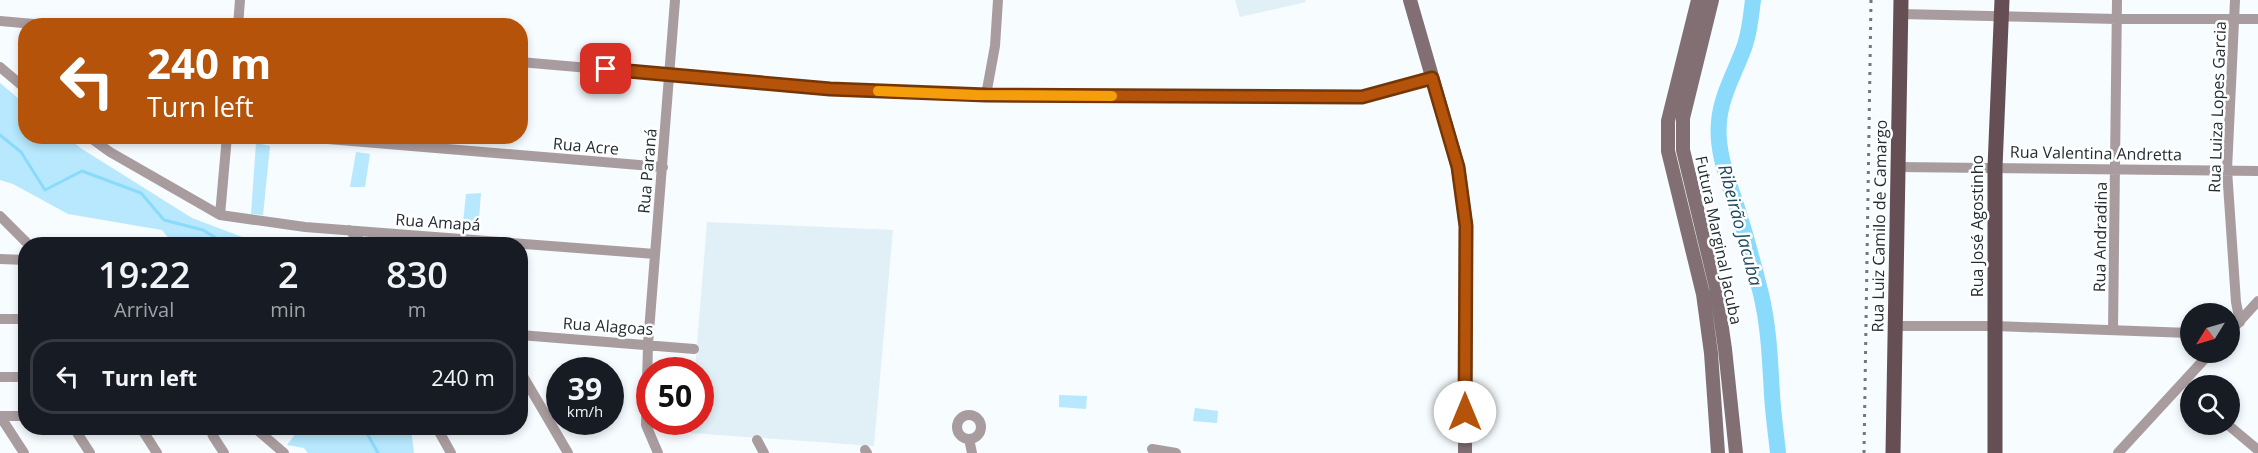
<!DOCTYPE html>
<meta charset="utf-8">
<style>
:root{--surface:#171b24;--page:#20242c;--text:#f1f3f6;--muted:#9ea1a6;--line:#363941}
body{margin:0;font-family:"Open Sans",sans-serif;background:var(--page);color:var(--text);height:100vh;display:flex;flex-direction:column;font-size:22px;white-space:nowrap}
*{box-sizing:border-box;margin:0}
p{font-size:20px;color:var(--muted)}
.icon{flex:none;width:33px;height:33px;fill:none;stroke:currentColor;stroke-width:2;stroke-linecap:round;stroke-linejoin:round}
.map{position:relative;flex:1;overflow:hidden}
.sheet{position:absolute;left:18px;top:237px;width:510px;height:198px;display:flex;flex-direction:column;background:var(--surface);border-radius:24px;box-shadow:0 3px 9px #0003}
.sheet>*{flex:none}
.top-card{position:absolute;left:18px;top:18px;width:510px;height:126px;border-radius:24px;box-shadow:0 3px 9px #0003;background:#b45309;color:#fff;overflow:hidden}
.needle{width:39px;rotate:233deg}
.fabs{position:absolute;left:2180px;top:303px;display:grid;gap:12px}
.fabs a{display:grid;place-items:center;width:60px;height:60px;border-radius:50%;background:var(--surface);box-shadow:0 3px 9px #0003;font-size:30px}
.speed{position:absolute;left:546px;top:357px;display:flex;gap:12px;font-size:30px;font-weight:700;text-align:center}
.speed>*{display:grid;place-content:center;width:78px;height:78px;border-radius:50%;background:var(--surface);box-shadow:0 3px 9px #0003;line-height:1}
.speed small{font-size:15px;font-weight:400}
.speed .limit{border:9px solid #d22;background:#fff;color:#111}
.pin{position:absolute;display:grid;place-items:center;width:51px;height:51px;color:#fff;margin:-26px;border-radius:12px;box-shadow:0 3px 9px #0006}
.me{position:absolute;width:66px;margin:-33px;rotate:0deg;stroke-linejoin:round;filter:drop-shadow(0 0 4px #0008)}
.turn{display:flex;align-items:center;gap:21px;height:126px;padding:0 30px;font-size:27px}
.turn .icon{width:78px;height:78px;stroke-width:2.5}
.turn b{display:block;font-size:42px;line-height:51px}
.eta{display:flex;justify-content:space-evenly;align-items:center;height:102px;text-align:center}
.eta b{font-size:36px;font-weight:600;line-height:42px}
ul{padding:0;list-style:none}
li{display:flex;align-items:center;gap:18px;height:75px;margin:0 12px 9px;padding:0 18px;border:3px solid var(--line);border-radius:24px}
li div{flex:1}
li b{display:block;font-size:22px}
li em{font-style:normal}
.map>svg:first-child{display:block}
.built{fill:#e1f0f7}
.green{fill:#b7e8fd}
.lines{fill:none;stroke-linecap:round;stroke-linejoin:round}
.stream{stroke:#8adafc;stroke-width:3}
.river{stroke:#8adafc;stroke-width:16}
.street{stroke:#a99c9f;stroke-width:10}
.secondary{stroke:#816f73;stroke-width:14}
.primary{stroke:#654f54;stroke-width:15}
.rail{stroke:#6f787c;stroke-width:3;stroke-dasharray:3 6;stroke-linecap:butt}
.route-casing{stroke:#753606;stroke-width:15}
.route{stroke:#b45309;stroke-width:10}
.slow{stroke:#f59e0b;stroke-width:10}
.labels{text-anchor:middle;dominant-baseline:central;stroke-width:5;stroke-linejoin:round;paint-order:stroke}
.street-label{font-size:16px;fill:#232e33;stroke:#fff}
.water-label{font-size:18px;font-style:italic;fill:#1e4c5d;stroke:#fff}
</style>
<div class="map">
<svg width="2258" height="453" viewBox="0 0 2258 453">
<rect width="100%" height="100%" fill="#f6fcff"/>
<!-- built -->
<path class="built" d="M1235 0H1305L1306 2 1240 17Z
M707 222 893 230 874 446 690 433 691 422H700V370H695Z"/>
<!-- green -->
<path class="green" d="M0 83 25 104 26 136 67 137 82 149 192 218 245 238 269 244H173L162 230 68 214 13 184 0 180Z
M256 143 270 146 263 215 251 214Z
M356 152 370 154 365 187H350Z
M481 193 478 231 462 232 466 194Z
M1059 395 1087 396 1086 409 1059 407Z
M1195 408 1218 411 1217 423 1193 421Z
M300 428H411L414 453H308L304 448 287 445Z"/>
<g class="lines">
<!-- stream -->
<path class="stream" d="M0 135 21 152 45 190 82 171 141 193 164 220 203 230 226 244
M364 428 378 453"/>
<!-- river -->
<path class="river" d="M1753 0C1751 15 1750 30 1745 45 1736 71 1721 95 1719 122 1716 153 1729 182 1738 211 1747 238 1754 267 1761 294 1769 328 1770 360 1772 394 1773 414 1776 433 1778 453"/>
<!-- street -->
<path class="street" d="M2235 0 2227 170 2236 302 2240 322
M1900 14 2117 19H2258
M0 21 57 26
M238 26 240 0
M520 62 829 89 974 95 1363 97 1432 78
M0 67 26 89
M986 95 995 46 998 0
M88 136 110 152 220 215 305 227 655 254
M292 136 663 167
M1897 167 2258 171
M220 215 227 136
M0 216 28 244
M349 230 363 244
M0 259 26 260
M0 319H26
M1896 326H1995L2190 333
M2113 330 2117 0
M2229 333 2258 301
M520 335 694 349
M520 371 568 453
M0 377H26
M957 427a12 12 0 1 1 24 0a12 12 0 1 1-24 0Z
M0 416 24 453
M0 416H26
M2227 424 2258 450
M74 428 90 453
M141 428 157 453
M210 428 213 436 224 453
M255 428 284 453
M437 428 451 453
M969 439 972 453
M757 440 764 453
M1152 449 1176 453
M865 450 867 453
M658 453 646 425 648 344 675 0
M2118 453 2211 352"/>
<!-- secondary -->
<path class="secondary" d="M1410 0 1458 167 1466 226 1465 453
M1698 0 1668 121V151L1703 294 1711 353 1718 453
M1712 0 1683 118V150L1716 287 1725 349 1736 453"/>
<!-- primary -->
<path class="primary" d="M1893 453 1901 0
M1995 453V167L2002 0"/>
<!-- rail -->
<path class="rail" d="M1864 453 1871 0"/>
</g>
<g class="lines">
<!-- route casing -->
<g class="route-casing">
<path id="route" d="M606 69 830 89 986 95 1362 97 1432 78 1458 167 1466 226 1465 412"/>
</g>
<!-- route -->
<use href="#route" class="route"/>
<!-- slow -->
<path class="slow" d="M878 91 975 95 1112 96"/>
</g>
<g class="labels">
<!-- street labels -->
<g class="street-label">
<text transform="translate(2217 107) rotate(-88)">Rua Luiza Lopes Garcia</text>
<text transform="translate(586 146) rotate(5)">Rua Acre</text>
<text transform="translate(2096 153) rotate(1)">Rua Valentina Andretta</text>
<text transform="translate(647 171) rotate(-85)">Rua Paraná</text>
<text transform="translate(438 222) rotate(4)">Rua Amapá</text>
<text transform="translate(1879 226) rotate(-89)">Rua Luiz Camilo de Camargo</text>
<text transform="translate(1977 226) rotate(-90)">Rua José Agostinho</text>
<text transform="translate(2100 237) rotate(-89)">Rua Andradina</text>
<text transform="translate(1719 240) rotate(78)">Futura Marginal Jacuba</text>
<text transform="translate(608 326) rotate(4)">Rua Alagoas</text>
</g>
<!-- water labels -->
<g class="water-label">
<text transform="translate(1741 225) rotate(75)">Ribeirão Jacuba</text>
</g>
</g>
</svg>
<div class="fabs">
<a><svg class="needle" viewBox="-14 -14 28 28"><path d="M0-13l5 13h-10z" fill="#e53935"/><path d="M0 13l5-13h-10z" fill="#9ea1a6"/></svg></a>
<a><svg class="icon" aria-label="search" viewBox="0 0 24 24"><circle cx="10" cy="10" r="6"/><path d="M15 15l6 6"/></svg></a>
</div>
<div class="speed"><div>39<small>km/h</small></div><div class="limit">50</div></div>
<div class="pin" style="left:606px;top:69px;background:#d93025"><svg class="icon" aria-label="arrive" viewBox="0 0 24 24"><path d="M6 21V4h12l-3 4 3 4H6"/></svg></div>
<svg class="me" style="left:1465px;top:412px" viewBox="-20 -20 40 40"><circle r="19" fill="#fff"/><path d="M0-13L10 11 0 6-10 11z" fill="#b45309"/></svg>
<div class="top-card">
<div class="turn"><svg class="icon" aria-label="left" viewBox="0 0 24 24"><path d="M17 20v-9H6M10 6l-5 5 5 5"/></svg><div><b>240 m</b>Turn left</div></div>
</div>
<section class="sheet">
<div class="eta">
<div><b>19:22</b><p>Arrival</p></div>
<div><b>2</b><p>min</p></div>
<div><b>830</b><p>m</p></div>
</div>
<ul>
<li><svg class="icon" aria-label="left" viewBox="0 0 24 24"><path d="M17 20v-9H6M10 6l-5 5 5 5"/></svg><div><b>Turn left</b></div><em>240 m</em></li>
</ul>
</section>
</div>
